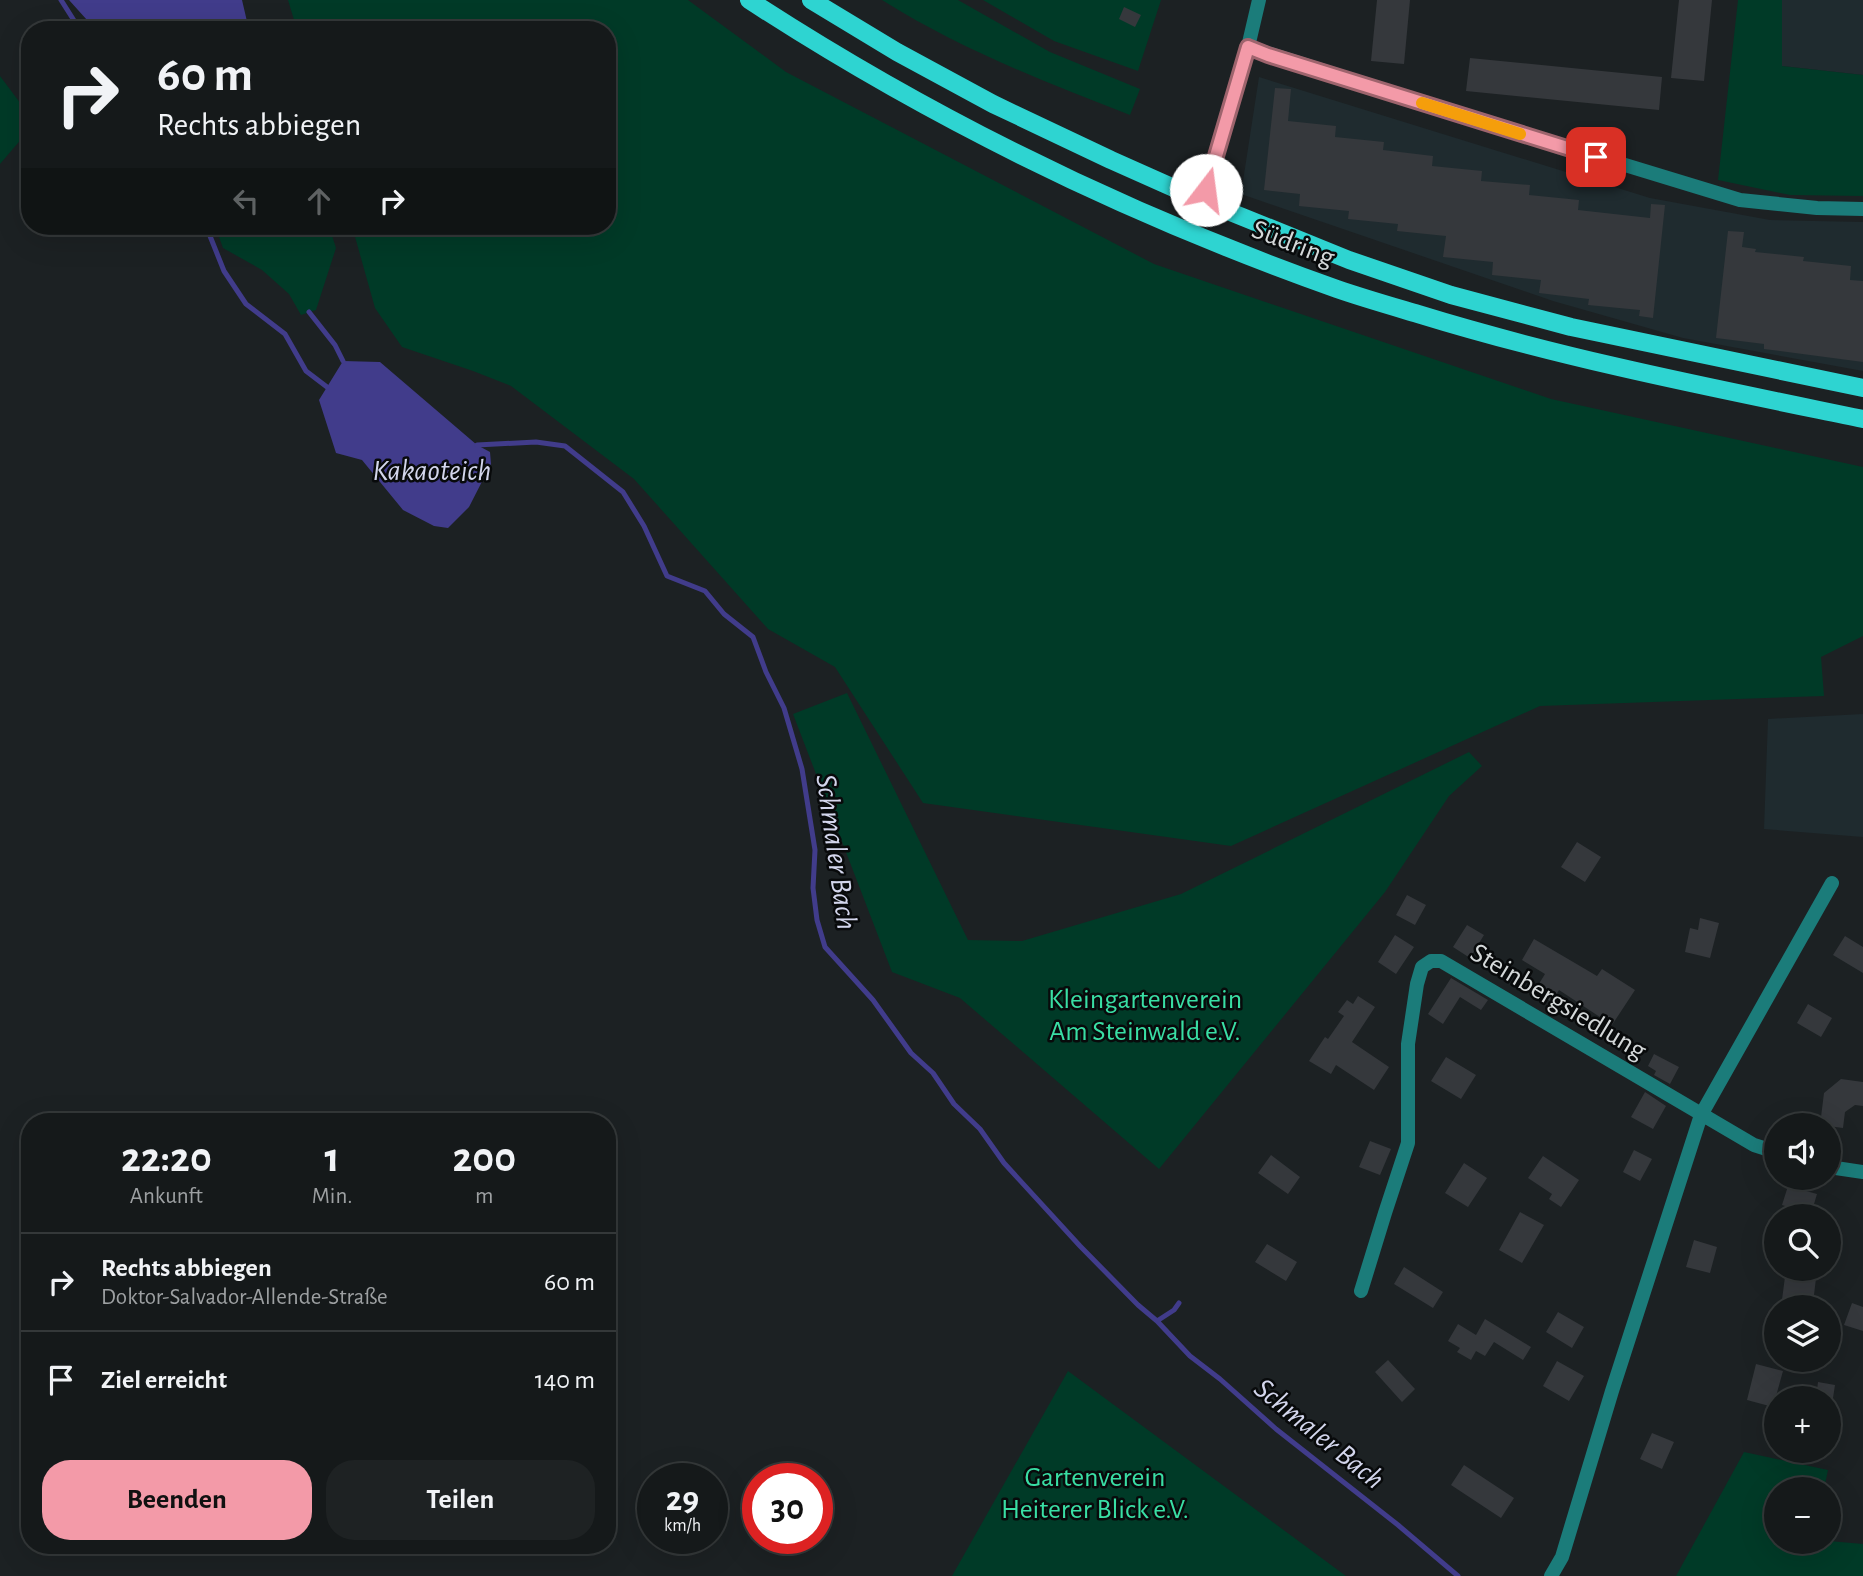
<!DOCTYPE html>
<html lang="de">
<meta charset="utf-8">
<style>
:root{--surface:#15191a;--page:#1e2223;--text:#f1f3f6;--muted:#9da0a2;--line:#343839;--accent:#f39aa8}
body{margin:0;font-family:"Alegreya Sans",sans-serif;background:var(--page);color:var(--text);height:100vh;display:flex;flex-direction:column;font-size:26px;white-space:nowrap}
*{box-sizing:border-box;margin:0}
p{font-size:23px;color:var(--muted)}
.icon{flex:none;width:38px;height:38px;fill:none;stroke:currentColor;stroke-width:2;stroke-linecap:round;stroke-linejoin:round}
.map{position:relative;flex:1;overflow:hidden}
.details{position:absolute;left:21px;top:1113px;width:595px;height:441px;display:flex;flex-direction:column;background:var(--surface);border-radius:28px;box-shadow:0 7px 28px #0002,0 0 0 2px var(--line)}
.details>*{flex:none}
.top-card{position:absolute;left:21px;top:21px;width:595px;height:214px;border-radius:28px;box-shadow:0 7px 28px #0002,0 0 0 2px var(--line);background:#15191a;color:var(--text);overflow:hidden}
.fabs{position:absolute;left:1764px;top:1113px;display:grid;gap:14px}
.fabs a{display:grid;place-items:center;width:77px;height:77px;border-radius:50%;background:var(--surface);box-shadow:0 7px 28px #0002,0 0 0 2px var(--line);font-size:35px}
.speed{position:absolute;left:637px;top:1463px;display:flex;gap:14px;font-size:35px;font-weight:700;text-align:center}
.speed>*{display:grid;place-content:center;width:91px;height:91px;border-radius:50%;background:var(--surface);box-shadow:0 7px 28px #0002,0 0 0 2px var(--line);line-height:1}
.speed small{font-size:18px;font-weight:400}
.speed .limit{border:10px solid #d22;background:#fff;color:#111}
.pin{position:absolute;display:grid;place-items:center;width:60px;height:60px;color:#fff;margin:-30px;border-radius:14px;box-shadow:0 4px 10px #0006}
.me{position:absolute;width:77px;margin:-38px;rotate:15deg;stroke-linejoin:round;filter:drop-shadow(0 0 5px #0008)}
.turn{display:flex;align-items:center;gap:24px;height:147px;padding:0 21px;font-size:32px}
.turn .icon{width:91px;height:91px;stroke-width:2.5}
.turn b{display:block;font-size:49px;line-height:60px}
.lanes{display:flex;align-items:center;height:66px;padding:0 21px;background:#0003;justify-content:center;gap:35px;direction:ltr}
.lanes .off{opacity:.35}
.eta{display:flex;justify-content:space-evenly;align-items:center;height:119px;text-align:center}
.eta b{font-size:42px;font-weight:700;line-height:49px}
.button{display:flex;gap:14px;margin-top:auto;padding:14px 21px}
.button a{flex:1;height:80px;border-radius:28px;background:var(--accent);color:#111;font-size:28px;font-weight:700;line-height:80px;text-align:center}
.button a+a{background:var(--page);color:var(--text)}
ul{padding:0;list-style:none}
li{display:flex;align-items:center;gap:21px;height:98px;padding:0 21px;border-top:2px solid var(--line)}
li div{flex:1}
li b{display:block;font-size:26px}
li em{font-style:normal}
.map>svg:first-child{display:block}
.built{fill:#1f2b2f}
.green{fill:#003a27}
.water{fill:#413c8b}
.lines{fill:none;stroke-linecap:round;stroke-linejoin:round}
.stream{stroke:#413c8b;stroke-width:5}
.building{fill:#35383c}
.minor{stroke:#1b7c7a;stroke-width:14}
.primary{stroke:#2ed4d1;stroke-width:18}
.route-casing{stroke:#9e646d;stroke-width:18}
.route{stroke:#f39aa8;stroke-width:12}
.slow{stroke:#f59e0b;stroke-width:12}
.labels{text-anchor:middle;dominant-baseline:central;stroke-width:5;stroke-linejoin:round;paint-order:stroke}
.street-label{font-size:28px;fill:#d4d8d9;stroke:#080a0b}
.park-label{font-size:28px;fill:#39dea4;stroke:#080a0b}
.water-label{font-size:30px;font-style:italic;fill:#d3d6ec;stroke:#080a0b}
</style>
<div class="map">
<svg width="1863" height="1576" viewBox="0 0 1863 1576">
<rect width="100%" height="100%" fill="#1c2123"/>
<!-- built -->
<path class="built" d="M1782 0H1863V75L1782 66Z
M1259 77 1650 198 1770 220 1863 222V371L1683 338 1553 301 1241 194Z
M1863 714V837L1764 829 1768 719Z"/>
<!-- green -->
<path class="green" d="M288 0H688L786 72 1154 264 1551 399 1863 467V636L1821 657 1824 696 1540 706 1231 846 923 803 835 667 768 629 634 479 511 386 473 371 402 347 375 308 352 226H607V30H297Z
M882 0H958L1050 52 1140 89 1130 115C1045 82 960 49 882 0Z
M983 0H1161L1138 71 1054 41Z
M1738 0H1782V66L1863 75V196L1790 195 1718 180Z
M0 76 30 116V129L0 164Z
M215 226H329L336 248 316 310 301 315 289 294 262 270 223 248Z
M847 693 968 940 1022 941 1181 894 1469 752 1482 766 1449 796 1385 892 1159 1169 960 998 892 972 793 714Z
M1068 1371 1346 1576H952Z
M1744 1452 1828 1470 1824 1489H1776V1542L1829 1541 1863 1544V1576H1676Z"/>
<!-- water -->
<path class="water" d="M69 0H242L249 30H96Z
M343 361 380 362 477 445 490 452 491 464 469 507 448 528 434 526 403 510 362 460 336 453 319 400Z"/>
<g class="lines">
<!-- stream -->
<path class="stream" d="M61 0 80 30
M206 226 224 271 246 304 285 334 306 371 327 387
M309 312 335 345 343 361
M477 445 536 442 565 446 623 492 644 526 667 576 705 591 724 614 753 637 766 672 784 708 802 769 815 850 813 888 817 920 825 947 873 1000 911 1053 933 1073 954 1104 980 1129 1004 1163 1080 1246 1138 1305 1157 1321 1190 1356 1220 1379 1276 1429 1398 1525 1458 1576
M1157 1321 1174 1310 1179 1303"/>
</g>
<!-- building -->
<path class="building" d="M1377 0H1410L1404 64 1371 61Z
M1679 0H1712L1704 81 1671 78Z
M1124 7 1141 15 1135 27 1119 19Z
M1470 58 1662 77 1659 110 1466 91Z
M1275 88 1291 89 1288 121 1336 126 1335 137 1384 142 1383 150 1433 156 1432 166 1482 171 1481 181 1530 185 1529 195 1579 200 1578 210 1650 218 1651 204 1665 205 1653 318 1639 316 1640 310 1588 305 1589 299 1539 293 1541 280 1492 275 1493 262 1443 257 1446 236 1397 231 1398 224 1348 219 1349 211 1299 206 1300 194 1264 190Z
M1728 231 1744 232 1742 247 1756 249 1755 252 1804 257 1803 261 1851 266 1850 280 1863 281V362L1764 349V344L1716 338Z
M1577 842 1601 857 1585 882 1561 867Z
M1407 895 1426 905 1415 925 1396 915Z
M1700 918 1719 923 1710 958 1685 952 1690 928 1698 930Z
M1467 925 1484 935 1470 958 1453 947Z
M1395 935 1414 947 1396 974 1378 962Z
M1845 936 1863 947V973L1833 955Z
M1534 939 1597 976 1602 969 1635 990 1612 1025 1559 990 1552 1002 1534 992 1545 974 1522 960Z
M1451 978 1488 1000 1481 1010 1460 997 1443 1024 1428 1014Z
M1358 996 1375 1007 1352 1042 1389 1067 1374 1090 1336 1065 1331 1074 1309 1061 1325 1037 1328 1039 1344 1016 1338 1012 1347 1000 1353 1004Z
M1808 1004 1832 1018 1821 1037 1797 1023Z
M1654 1054 1679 1067 1670 1084 1654 1075 1656 1071 1648 1066Z
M1446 1057 1476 1075 1461 1099 1431 1081Z
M1841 1079 1863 1082V1106L1855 1105 1845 1112 1843 1128 1820 1125 1824 1093Z
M1645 1092 1666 1106 1653 1129 1631 1117Z
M1370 1141 1391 1149 1380 1175 1359 1167Z
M1634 1150 1652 1159 1640 1181 1623 1172Z
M1271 1155 1300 1177 1288 1194 1258 1173Z
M1543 1156 1579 1180 1561 1207 1549 1199 1552 1194 1528 1178Z
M1464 1163 1487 1178 1468 1207 1445 1193Z
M1788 1186 1817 1194 1811 1214 1782 1205Z
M1520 1212 1544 1225 1522 1263 1499 1250Z
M1694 1240 1717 1247 1710 1273 1686 1267Z
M1267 1244 1297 1262 1286 1281 1255 1262Z
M1404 1267 1443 1292 1433 1308 1394 1284Z
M1786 1269 1817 1270 1813 1303 1782 1300Z
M1852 1303 1863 1307V1331L1844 1325Z
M1558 1312 1584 1327 1572 1348 1546 1332Z
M1485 1319 1531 1347 1523 1360 1494 1342 1485 1356 1476 1351 1471 1360 1457 1352 1460 1348 1448 1341 1458 1324 1476 1335Z
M1388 1360 1415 1389 1402 1402 1375 1372Z
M1557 1361 1584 1376 1569 1401 1543 1386Z
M1756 1364 1783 1371 1773 1407 1747 1400Z
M1818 1382 1835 1385 1833 1398H1816Z
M1652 1433 1674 1442 1662 1469 1640 1459Z
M1464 1465 1514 1498 1501 1518 1451 1485Z"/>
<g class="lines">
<!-- minor -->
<path class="minor" d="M1248 47 1523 134 1740 200 1817 208 1863 209
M1203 201 1248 47 1259 0
M1829 1167 1863 1172
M1361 1291 1385 1213 1408 1143V1044L1417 984 1422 967 1431 961H1441L1754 1145 1776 1152
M1551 1576 1562 1557 1612 1391 1701 1115 1832 883"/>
<!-- primary -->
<path class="primary" d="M749 0C933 120 1131 216 1337 289 1363 298 1391 306 1418 314 1564 359 1713 388 1863 419
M811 0 897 52 993 104 1111 160 1203 201 1349 260 1451 295 1571 327 1863 388"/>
</g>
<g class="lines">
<!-- route casing -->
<g class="route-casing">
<path id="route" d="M1206 190 1248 47 1268 55 1596 157"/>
</g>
<!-- route -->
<use href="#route" class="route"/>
<!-- slow -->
<path class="slow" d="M1422 103 1520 134"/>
</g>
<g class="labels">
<!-- street labels -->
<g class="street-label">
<text transform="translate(1293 244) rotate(21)">Südring</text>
<text transform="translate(1558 1002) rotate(31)">Steinbergsiedlung</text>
</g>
<!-- park labels -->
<g class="park-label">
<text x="1145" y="1000">Kleingartenverein<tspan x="1145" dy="32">Am Steinwald e.V.</tspan></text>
<text x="1095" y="1478">Gartenverein<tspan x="1095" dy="32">Heiterer Blick e.V.</tspan></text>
</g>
<!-- water labels -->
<g class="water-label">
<text x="432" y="471">Kakaoteich</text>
<text transform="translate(836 852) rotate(82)">Schmaler Bach</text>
<text transform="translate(1319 1434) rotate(39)">Schmaler Bach</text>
</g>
</g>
</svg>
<div class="fabs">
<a><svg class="icon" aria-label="sound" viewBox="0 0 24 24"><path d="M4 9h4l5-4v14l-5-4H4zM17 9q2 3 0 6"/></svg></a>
<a><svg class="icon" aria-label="search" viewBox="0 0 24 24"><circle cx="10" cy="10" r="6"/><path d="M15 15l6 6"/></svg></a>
<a><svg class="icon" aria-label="layers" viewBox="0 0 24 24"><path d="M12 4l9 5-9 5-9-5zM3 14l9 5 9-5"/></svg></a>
<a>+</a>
<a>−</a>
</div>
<div class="speed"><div>29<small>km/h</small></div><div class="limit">30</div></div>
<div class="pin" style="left:1596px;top:157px;background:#d93025"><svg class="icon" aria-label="arrive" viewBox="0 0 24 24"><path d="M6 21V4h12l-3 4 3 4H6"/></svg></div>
<svg class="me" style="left:1206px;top:190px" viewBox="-20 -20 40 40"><circle r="19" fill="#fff"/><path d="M0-13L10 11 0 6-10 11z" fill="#f39aa8"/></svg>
<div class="top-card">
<div class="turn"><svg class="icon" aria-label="right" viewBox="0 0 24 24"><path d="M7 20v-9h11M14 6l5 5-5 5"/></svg><div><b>60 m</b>Rechts abbiegen</div></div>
<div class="lanes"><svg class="icon off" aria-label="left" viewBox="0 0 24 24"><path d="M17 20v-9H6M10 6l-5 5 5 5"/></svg><svg class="icon off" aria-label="ahead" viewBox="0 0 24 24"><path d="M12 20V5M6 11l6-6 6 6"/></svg><svg class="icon" aria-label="right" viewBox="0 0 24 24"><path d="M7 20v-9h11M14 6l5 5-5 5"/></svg></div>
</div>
<section class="details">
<div class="eta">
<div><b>22:20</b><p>Ankunft</p></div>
<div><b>1</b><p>Min.</p></div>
<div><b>200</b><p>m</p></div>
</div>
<ul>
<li><svg class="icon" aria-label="right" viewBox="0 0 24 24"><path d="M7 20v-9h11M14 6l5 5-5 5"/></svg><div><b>Rechts abbiegen</b><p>Doktor-Salvador-Allende-Straße</p></div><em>60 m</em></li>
<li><svg class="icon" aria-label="arrive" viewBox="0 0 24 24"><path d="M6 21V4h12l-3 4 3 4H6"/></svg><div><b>Ziel erreicht</b></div><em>140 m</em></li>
</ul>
<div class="button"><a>Beenden</a><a>Teilen</a></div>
</section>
</div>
